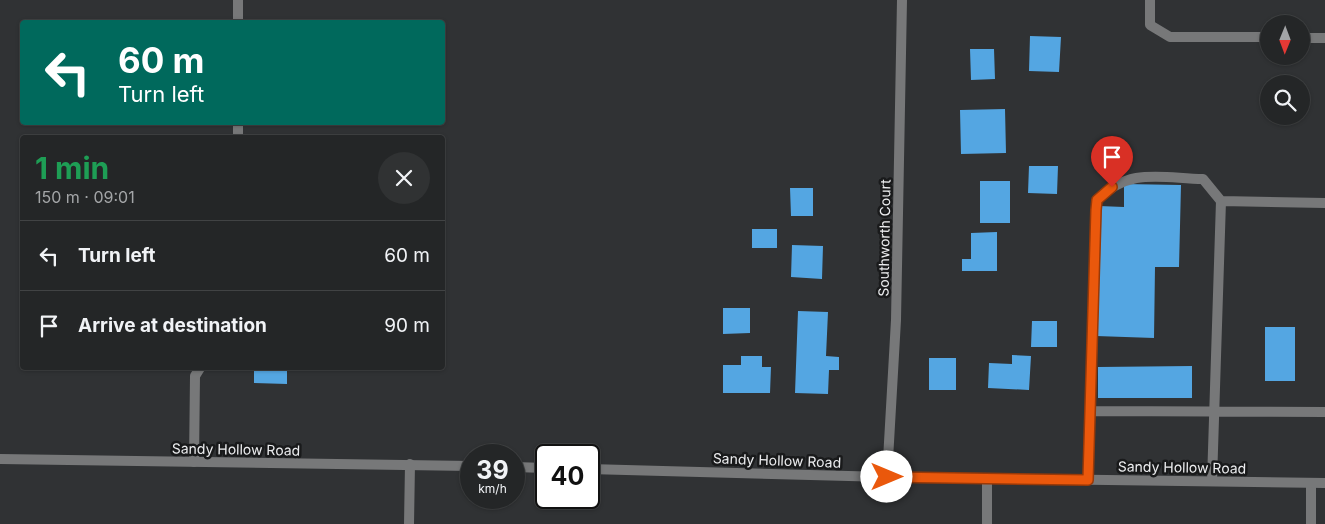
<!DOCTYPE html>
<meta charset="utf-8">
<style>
:root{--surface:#242627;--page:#303233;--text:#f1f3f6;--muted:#a3a5a7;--line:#414344}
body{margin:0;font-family:Inter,sans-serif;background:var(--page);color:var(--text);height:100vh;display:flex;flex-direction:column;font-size:19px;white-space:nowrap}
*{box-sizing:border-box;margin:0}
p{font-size:16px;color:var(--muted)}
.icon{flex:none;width:28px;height:28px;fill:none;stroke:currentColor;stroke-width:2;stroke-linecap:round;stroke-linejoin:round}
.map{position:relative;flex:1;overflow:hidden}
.panel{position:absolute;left:20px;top:135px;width:425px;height:235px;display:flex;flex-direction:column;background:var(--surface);border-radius:5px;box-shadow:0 1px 4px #0004,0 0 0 1px var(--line)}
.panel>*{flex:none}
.hud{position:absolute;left:20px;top:20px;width:425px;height:105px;border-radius:5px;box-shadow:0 1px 4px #0004,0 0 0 1px var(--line);background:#00695c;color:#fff;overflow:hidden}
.needle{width:32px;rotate:181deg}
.buttons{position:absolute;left:1260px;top:15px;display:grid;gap:10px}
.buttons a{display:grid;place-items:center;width:50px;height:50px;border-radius:50%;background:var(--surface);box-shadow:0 1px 4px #0004,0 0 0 1px var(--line);font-size:25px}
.speed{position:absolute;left:460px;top:444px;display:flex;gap:10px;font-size:25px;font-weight:700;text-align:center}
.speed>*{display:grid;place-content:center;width:65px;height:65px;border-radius:50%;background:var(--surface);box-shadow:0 1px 4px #0004,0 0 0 1px var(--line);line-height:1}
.speed small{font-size:12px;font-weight:400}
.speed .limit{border:2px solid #111;border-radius:8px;background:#fff;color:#111}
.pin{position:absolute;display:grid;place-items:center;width:42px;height:42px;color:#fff;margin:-51px -21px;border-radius:50% 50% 50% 0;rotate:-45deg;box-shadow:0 0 5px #0007}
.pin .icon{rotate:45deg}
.me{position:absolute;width:55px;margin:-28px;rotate:90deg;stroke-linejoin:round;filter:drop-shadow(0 0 4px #0008)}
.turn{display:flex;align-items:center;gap:18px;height:105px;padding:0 15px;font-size:22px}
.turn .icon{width:65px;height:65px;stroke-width:2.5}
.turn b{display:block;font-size:35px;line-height:42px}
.round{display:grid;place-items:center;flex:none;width:52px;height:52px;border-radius:26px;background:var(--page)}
.overview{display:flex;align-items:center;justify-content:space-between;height:85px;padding:0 15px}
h1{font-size:30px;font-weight:700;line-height:38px;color:#1e9e55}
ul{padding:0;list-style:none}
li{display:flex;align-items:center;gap:15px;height:70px;padding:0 15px;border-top:1px solid var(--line)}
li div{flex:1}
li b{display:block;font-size:19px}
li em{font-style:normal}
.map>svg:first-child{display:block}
.building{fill:#54a6e2}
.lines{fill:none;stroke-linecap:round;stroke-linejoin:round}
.service{stroke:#777879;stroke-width:10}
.minor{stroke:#777879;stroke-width:10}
.tertiary{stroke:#777879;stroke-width:10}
.route-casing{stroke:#983908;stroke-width:12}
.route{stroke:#ea580c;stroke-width:9}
.labels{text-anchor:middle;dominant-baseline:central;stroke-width:5;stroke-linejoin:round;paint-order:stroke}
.street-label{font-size:14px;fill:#ecedef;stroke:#191a1b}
</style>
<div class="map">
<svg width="1325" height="524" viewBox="0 0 1325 524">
<rect width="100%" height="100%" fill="#303234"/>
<!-- building -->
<path class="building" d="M1030 36 1061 37 1059 72 1029 71Z
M970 49H994L995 79 971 80Z
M1005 109 1006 153 961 154 960 110Z
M1029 166H1058L1057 194 1028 193Z
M980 181H1010V223H980Z
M1124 184 1181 185 1179 267H1155L1154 338 1096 336 1099 206 1124 207Z
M790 188H813V216H791Z
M752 229H777V248H752Z
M997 232V271H962V259H971V233Z
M792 245 823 246 822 279 791 277Z
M723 308H750V333L723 334Z
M798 311 828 312 826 356 839 357V370H829L828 394 795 393Z
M1032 321H1057V347H1031Z
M1265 327H1295V381H1265Z
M1012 355 1031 356 1029 390 988 388 989 363 1012 364Z
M741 356H762V367H771L770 393H723V365H741Z
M929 358H956V390H929Z
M1192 366V398H1098V367Z
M254 368H287V384L254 383Z"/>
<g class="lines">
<!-- service -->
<path class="service" d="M1150 0V25L1170 37H1269
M1301 38H1325
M1090 411 1325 412
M1088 479 1097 200C1129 167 1161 178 1203 179L1221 201
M1212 481 1221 201 1325 203
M1311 483V524"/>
<!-- minor -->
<path class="minor" d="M238 22V0
M238 138V122
M194 462 195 376 200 368
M887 477 896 320 902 0
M987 478V524
M409 524 410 464"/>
<!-- tertiary -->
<path class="tertiary" d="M0 459 471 466
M514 467 546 468
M589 469 887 477 1325 483"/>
</g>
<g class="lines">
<!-- route casing -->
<g class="route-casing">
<path id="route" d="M887 477 1088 480 1096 210 1097 200 1112 187"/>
</g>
<!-- route -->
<use href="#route" class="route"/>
</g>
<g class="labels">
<!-- street labels -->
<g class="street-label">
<text transform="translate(884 238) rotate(-89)">Southworth Court</text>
<text transform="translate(236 449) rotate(1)">Sandy Hollow Road</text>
<text transform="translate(777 460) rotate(2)">Sandy Hollow Road</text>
<text transform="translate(1182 467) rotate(1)">Sandy Hollow Road</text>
</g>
</g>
</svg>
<div class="buttons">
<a><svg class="needle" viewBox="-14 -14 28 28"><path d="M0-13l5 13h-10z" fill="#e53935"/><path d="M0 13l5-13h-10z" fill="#a3a5a7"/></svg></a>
<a><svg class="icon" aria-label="search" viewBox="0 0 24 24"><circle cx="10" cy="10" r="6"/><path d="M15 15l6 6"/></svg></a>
</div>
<div class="speed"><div>39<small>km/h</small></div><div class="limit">40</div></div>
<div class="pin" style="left:1112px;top:187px;background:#d93025"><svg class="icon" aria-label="arrive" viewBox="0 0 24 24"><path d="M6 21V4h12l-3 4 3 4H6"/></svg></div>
<svg class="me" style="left:887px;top:477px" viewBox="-20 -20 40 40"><circle r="19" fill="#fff"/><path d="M0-13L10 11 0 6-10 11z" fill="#ea580c"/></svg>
<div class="hud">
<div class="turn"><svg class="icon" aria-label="left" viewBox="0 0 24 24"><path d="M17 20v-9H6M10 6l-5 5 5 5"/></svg><div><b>60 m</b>Turn left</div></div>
</div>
<section class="panel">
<div class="overview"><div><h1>1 min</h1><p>150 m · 09:01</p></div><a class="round"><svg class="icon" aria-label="close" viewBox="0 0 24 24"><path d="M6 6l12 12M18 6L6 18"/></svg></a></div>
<ul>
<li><svg class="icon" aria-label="left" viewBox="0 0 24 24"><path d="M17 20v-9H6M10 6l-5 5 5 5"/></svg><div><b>Turn left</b></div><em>60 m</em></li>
<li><svg class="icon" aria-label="arrive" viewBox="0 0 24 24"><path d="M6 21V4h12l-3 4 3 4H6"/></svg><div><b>Arrive at destination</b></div><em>90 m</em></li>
</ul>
</section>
</div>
